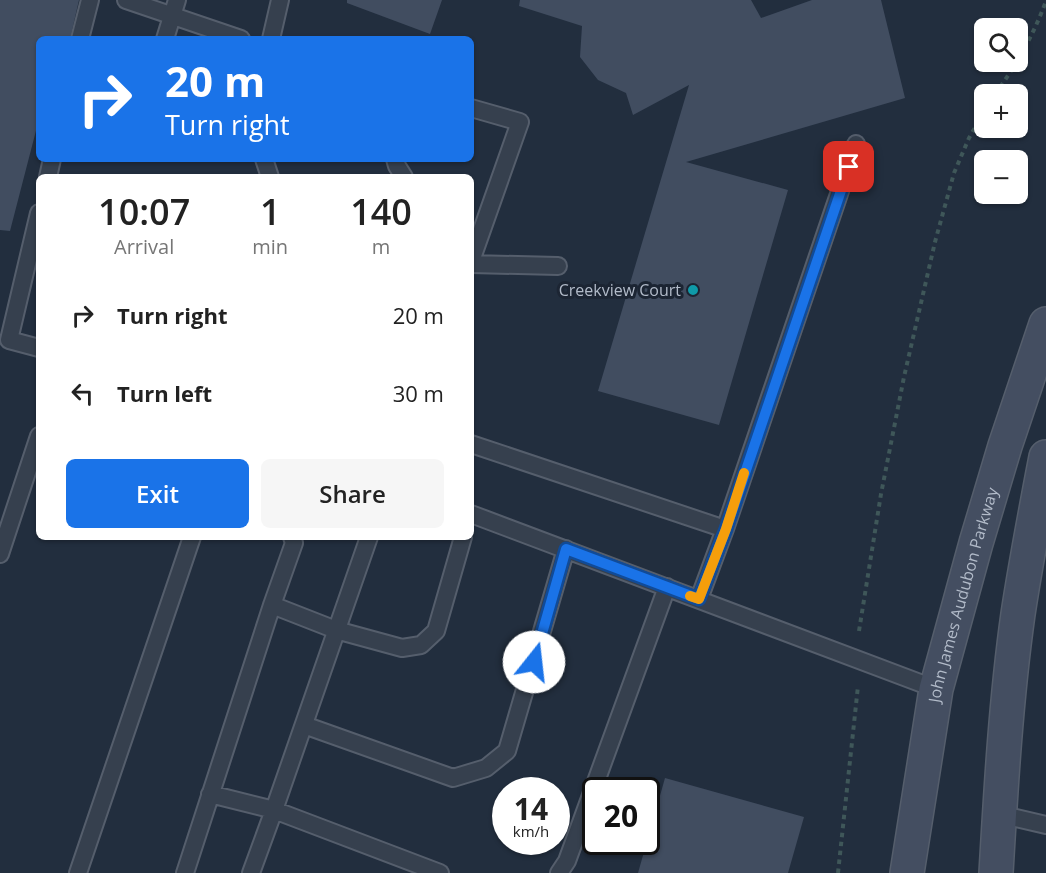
<!DOCTYPE html>
<meta charset="utf-8">
<style>
:root{--surface:#fff;--page:#f6f6f6;--text:#222;--muted:#767676;--accent:#1a73e8}
body{margin:0;font-family:"Open Sans",sans-serif;background:var(--page);color:var(--text);height:100vh;display:flex;flex-direction:column;font-size:22px;white-space:nowrap}
*{box-sizing:border-box;margin:0}
p{font-size:20px;color:var(--muted)}
.icon{flex:none;width:33px;height:33px;fill:none;stroke:currentColor;stroke-width:2;stroke-linecap:round;stroke-linejoin:round}
.map{position:relative;flex:1;overflow:hidden}
.sheet{position:absolute;left:36px;top:174px;width:438px;height:366px;display:flex;flex-direction:column;background:var(--surface);border-radius:9px;box-shadow:0 2px 4px #0004}
.sheet>*{flex:none}
.banner{position:absolute;left:36px;top:36px;width:438px;height:126px;border-radius:9px;box-shadow:0 2px 4px #0004;background:#1a73e8;color:#fff;overflow:hidden}
.fabs{position:absolute;left:974px;top:18px;display:grid;gap:12px}
.fabs a{display:grid;place-items:center;width:54px;height:54px;border-radius:9px;background:var(--surface);box-shadow:0 2px 4px #0004;font-size:30px}
.speed{position:absolute;left:492px;top:777px;display:flex;gap:12px;font-size:30px;font-weight:700;text-align:center}
.speed>*{display:grid;place-content:center;width:78px;height:78px;border-radius:50%;background:var(--surface);box-shadow:0 2px 4px #0004;line-height:1}
.speed small{font-size:15px;font-weight:400}
.speed .limit{border:3px solid #111;border-radius:9px;background:#fff;color:#111}
.pin{position:absolute;display:grid;place-items:center;width:51px;height:51px;color:#fff;margin:-26px;border-radius:12px;box-shadow:0 3px 9px #0006}
.me{position:absolute;width:66px;margin:-33px;rotate:16deg;stroke-linejoin:round;filter:drop-shadow(0 0 4px #0008)}
.turn{display:flex;align-items:center;gap:21px;height:126px;padding:0 30px;font-size:27px}
.turn .icon{width:78px;height:78px;stroke-width:2.5}
.turn b{display:block;font-size:42px;line-height:51px}
.eta{display:flex;justify-content:space-evenly;align-items:center;height:102px;text-align:center}
.eta b{font-size:36px;font-weight:600;line-height:42px}
.primary-button{display:flex;gap:12px;margin-top:auto;padding:12px 30px}
.primary-button a{flex:1;height:69px;border-radius:9px;background:var(--accent);color:#fff;font-size:24px;font-weight:600;line-height:69px;text-align:center}
.primary-button a+a{background:var(--page);color:var(--text)}
ul{padding:0;list-style:none}
li{display:flex;align-items:center;gap:18px;height:78px;padding:0 30px}
li div{flex:1}
li b{display:block;font-size:22px}
li em{font-style:normal}
.map>svg:first-child{display:block}
.building{fill:#414d60}
.lines{fill:none;stroke-linecap:round;stroke-linejoin:round}
.service-casing{stroke:#555e6c;stroke-width:20}
.secondary-casing{stroke:#555e6c;stroke-width:36}
.path{stroke:#3f5759;stroke-width:4;stroke-dasharray:4.5 4.5;stroke-linecap:butt}
.service{stroke:#36404e;stroke-width:16}
.secondary{stroke:#444e61;stroke-width:33}
.route-casing{stroke:#114b97;stroke-width:15}
.route{stroke:#1a73e8;stroke-width:10}
.slow{stroke:#f59e0b;stroke-width:10}
.culture-dot{fill:#0f9aa8;stroke:#1c2533;stroke-width:2}
.labels{text-anchor:middle;dominant-baseline:central;stroke-width:6;stroke-linejoin:round;paint-order:stroke}
.poi-label{font-size:16px;fill:#b2bbc9;stroke:#1c2533;text-anchor:end}
.street-label{font-size:16px;fill:#b2bbc9;stroke:#1c2533}
</style>
<div class="map">
<svg width="1046" height="873" viewBox="0 0 1046 873">
<rect width="100%" height="100%" fill="#222e3e"/>
<!-- building -->
<path class="building" d="M0 0H79L70 39H39V119L10 231 0 230Z
M347 0H442L430 34 347 3Z
M520 0H751L761 18 812 0H881L905 98 686 162 788 190 719 425 598 391 689 85 633 115 626 93 598 80 580 57 582 26 519 6Z
M665 778 804 817 788 873H638Z"/>
<g class="lines">
<!-- service casing -->
<g class="service-casing">
<path id="service" d="M126 0 241 39
M80 39 90 0
M165 39 177 0
M271 39 280 0
M471 108 520 122 471 261
M264 159 270 177
M395 159 397 166 404 177
M48 177 52 159
M39 213 9 340 39 348
M471 264 558 266
M471 444 725 529
M471 514 936 689
M0 554 39 436
M699 599 725 529 856 144
M272 605 336 630 402 648 421 645 436 631 463 537
M304 725 453 778 486 768 507 751 566 549
M210 794 274 810 440 873
M999 814 1046 825
M78 873 192 537
M185 873 272 605 294 543 292 537
M251 873 274 810 369 537
M559 873 567 861 667 587"/>
</g>
<!-- secondary casing -->
<g class="secondary-casing">
<g id="secondary">
<path id="s1" d="M907 873 936 689 976 543 1005 446 1046 324"/>
<path d="M996 873C1001 787 1006 700 1018 614 1026 561 1036 509 1046 457"/>
</g>
</g>
<!-- path -->
<path class="path" d="M995 94C1016 66 1034 34 1046 1
M859 631 881 494 904 377 935 242 954 173 969 138 984 112
M838 873 858 686"/>
<!-- service -->
<use href="#service" class="service"/>
<!-- secondary -->
<use href="#secondary" class="secondary"/>
</g>
<g class="lines">
<!-- route casing -->
<g class="route-casing">
<path id="route" d="M534 662 566 549 699 599 726 529 849 167"/>
</g>
<!-- route -->
<use href="#route" class="route"/>
<!-- slow -->
<path class="slow" d="M690 596 699 599 726 529 744 473"/>
</g>
<!-- markers -->
<circle class="culture-dot" cx="693" cy="290" r="6"/>
<g class="labels">
<!-- poi labels -->
<g class="poi-label">
<text x="681" y="290">Creekview Court</text>
</g>
<!-- street labels -->
<g class="street-label">
<text stroke="none"><textPath href="#s1" startOffset="284">John James Audubon Parkway</textPath></text>
</g>
</g>
</svg>
<div class="fabs">
<a><svg class="icon" aria-label="search" viewBox="0 0 24 24"><circle cx="10" cy="10" r="6"/><path d="M15 15l6 6"/></svg></a>
<a>+</a>
<a>−</a>
</div>
<div class="speed"><div>14<small>km/h</small></div><div class="limit">20</div></div>
<div class="pin" style="left:849px;top:167px;background:#d93025"><svg class="icon" aria-label="arrive" viewBox="0 0 24 24"><path d="M6 21V4h12l-3 4 3 4H6"/></svg></div>
<svg class="me" style="left:534px;top:662px" viewBox="-20 -20 40 40"><circle r="19" fill="#fff"/><path d="M0-13L10 11 0 6-10 11z" fill="#1a73e8"/></svg>
<div class="banner">
<div class="turn"><svg class="icon" aria-label="right" viewBox="0 0 24 24"><path d="M7 20v-9h11M14 6l5 5-5 5"/></svg><div><b>20 m</b>Turn right</div></div>
</div>
<section class="sheet">
<div class="eta">
<div><b>10:07</b><p>Arrival</p></div>
<div><b>1</b><p>min</p></div>
<div><b>140</b><p>m</p></div>
</div>
<ul>
<li><svg class="icon" aria-label="right" viewBox="0 0 24 24"><path d="M7 20v-9h11M14 6l5 5-5 5"/></svg><div><b>Turn right</b></div><em>20 m</em></li>
<li><svg class="icon" aria-label="left" viewBox="0 0 24 24"><path d="M17 20v-9H6M10 6l-5 5 5 5"/></svg><div><b>Turn left</b></div><em>30 m</em></li>
</ul>
<div class="primary-button"><a>Exit</a><a>Share</a></div>
</section>
</div>
